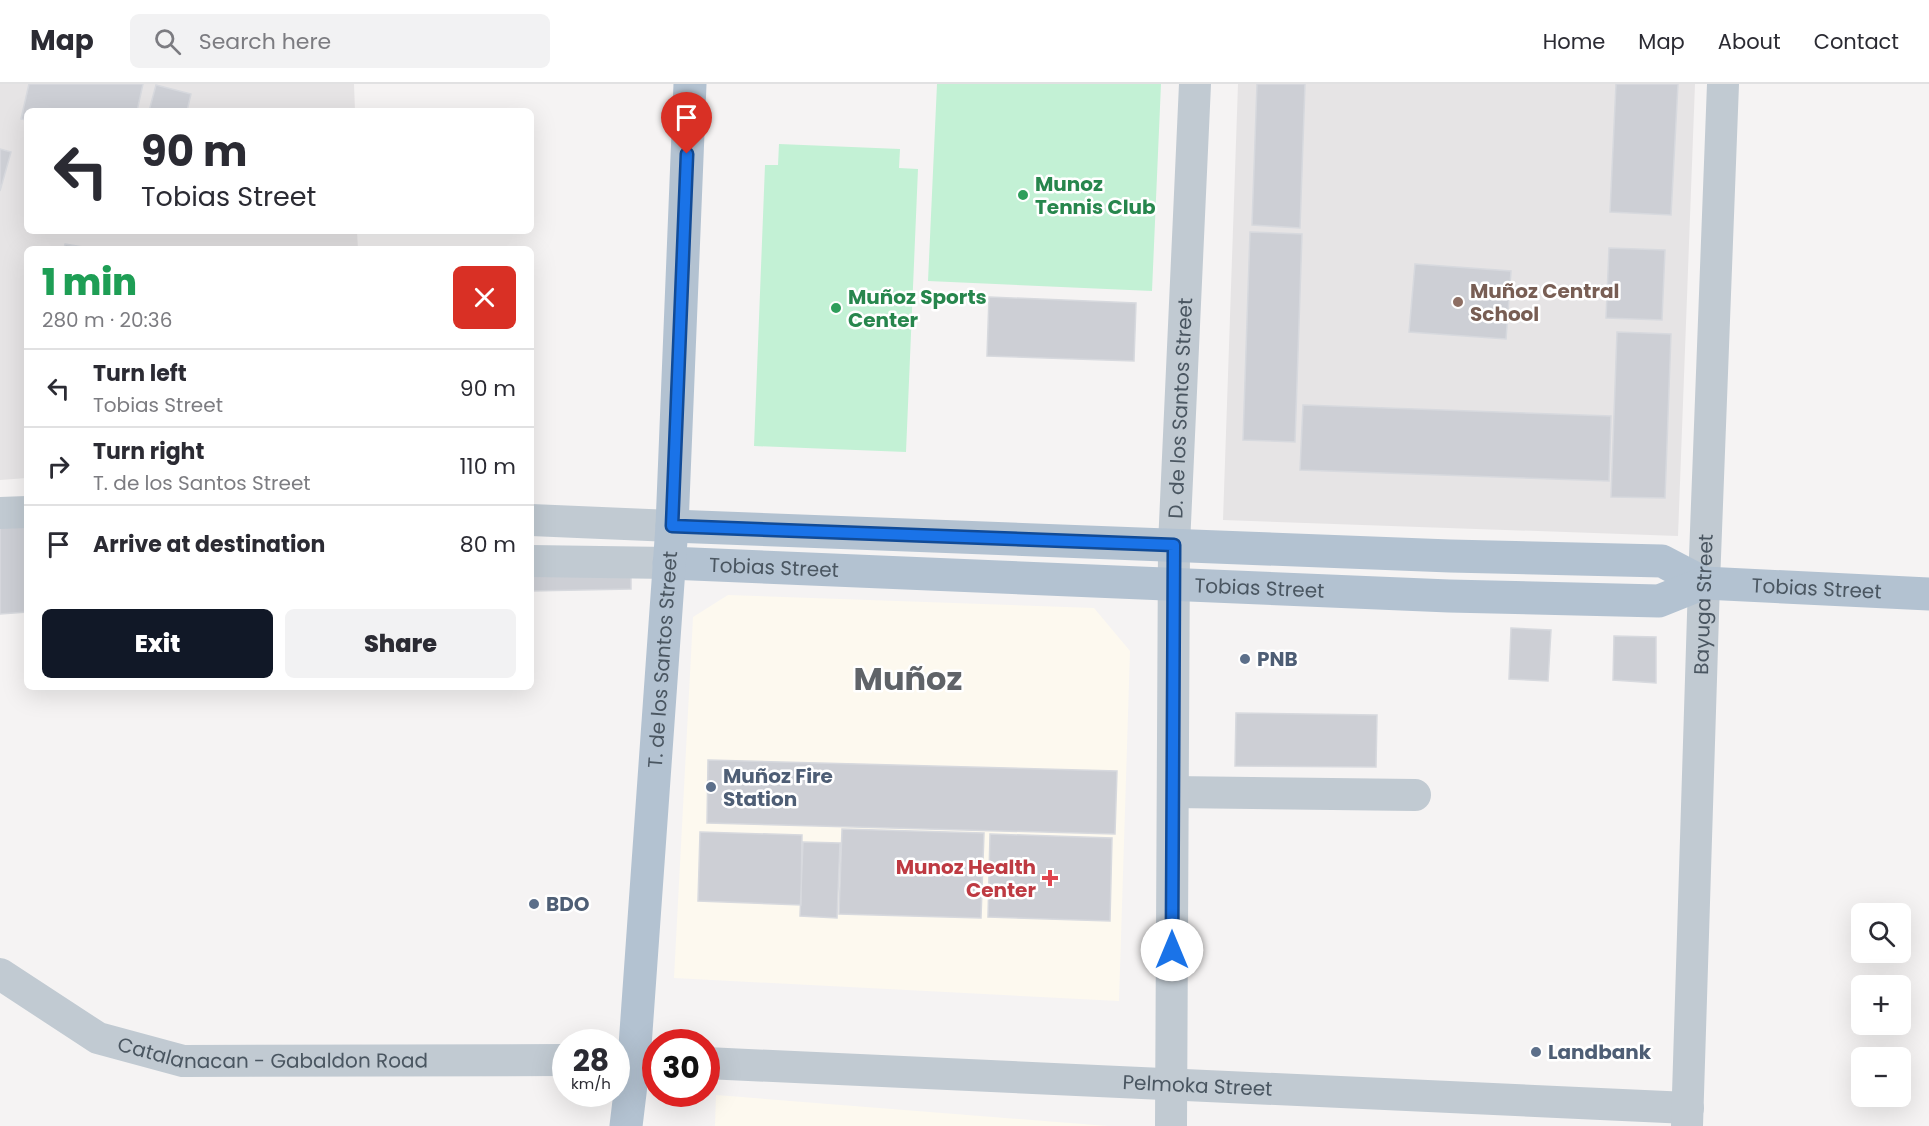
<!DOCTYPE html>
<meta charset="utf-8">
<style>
:root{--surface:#fff;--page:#f2f2f3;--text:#2b2b33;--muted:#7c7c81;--line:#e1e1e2;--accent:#111827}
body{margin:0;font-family:Poppins,sans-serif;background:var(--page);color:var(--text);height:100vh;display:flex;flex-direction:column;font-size:22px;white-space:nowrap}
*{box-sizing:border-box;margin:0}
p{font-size:20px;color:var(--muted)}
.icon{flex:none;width:33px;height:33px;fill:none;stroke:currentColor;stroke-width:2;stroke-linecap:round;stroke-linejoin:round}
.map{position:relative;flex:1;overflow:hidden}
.panel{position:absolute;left:24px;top:162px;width:510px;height:444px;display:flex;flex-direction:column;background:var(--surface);border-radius:9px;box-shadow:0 6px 24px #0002}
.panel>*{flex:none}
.guide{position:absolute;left:24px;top:24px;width:510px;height:126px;border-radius:9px;box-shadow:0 6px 24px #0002;background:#fff;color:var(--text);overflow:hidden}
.fabs{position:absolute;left:1851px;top:819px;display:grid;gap:12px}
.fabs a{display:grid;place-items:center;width:60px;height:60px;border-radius:9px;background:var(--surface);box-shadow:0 6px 24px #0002;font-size:30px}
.speed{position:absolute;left:552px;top:945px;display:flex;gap:12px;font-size:30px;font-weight:700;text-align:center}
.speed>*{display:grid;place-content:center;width:78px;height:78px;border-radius:50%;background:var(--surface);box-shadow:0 6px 24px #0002;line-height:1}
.speed small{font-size:15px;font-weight:400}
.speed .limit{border:9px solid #d22;background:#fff;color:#111}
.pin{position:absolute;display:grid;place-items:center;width:51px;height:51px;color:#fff;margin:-62px -26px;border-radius:50% 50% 50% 0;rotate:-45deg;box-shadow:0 0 6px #0007}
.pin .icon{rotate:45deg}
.me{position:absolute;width:66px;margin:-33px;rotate:0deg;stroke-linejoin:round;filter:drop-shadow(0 0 4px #0008)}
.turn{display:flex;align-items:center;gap:21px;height:126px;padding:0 18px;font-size:27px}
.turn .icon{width:78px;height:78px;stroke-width:2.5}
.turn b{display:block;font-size:42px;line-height:51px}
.round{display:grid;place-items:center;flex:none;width:63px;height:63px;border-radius:9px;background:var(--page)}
.summary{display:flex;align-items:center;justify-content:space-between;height:102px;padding:0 18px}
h1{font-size:36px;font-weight:800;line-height:45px;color:#1e9e55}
.action{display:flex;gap:12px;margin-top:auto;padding:12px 18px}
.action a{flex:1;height:69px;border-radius:9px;background:var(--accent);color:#fff;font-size:24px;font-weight:800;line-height:69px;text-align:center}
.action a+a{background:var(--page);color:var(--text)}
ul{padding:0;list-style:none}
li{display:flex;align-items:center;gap:18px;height:78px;padding:0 18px;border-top:2px solid var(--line)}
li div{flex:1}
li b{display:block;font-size:22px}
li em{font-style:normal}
header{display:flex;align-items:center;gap:36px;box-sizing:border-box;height:84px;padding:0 30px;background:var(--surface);border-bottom:2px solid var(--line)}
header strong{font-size:28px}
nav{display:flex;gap:33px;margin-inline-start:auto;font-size:21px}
.search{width:420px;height:54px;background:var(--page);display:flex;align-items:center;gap:15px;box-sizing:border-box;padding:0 21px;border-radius:9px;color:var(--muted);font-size:22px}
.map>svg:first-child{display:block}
.commercial{fill:#fdf9ef}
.education{fill:#e6e4e5}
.green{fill:#c3f1d5}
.building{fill:#cdcfd5;stroke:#d7d9de;stroke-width:1.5}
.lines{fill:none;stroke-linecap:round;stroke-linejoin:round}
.minor{stroke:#c1cad2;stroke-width:32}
.major{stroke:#b3c2d1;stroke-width:33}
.route-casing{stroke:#114b97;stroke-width:15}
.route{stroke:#1a73e8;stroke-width:10}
.leisure-dot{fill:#2e9e5b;stroke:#fff;stroke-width:2}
.education-dot{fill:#8d6e63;stroke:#fff;stroke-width:2}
.service-dot{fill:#5c6f8a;stroke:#fff;stroke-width:2}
.health-dot{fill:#e0444e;stroke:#fff;stroke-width:2}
.labels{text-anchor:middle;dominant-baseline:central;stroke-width:5;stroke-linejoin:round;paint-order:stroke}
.leisure-label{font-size:20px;font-weight:bold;fill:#27864d;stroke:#fff;text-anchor:start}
.education-label{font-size:20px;font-weight:bold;fill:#785e54;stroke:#fff;text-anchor:start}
.street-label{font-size:20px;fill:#4a5661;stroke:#fff}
.service-label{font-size:20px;font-weight:bold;fill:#4e5e75;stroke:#fff;text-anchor:start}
.health-label{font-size:20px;font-weight:bold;fill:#be3a42;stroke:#fff;text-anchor:end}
.town-label{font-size:32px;font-weight:bold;fill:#5f6368;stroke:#fff}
</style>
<header>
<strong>Map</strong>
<div class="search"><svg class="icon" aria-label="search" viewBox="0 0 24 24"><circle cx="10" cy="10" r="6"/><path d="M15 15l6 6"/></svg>Search here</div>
<nav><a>Home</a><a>Map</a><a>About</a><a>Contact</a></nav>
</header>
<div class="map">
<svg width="1929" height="1042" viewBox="0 0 1929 1042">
<rect width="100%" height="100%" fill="#f5f3f3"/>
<!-- commercial -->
<path class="commercial" d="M728 511 1094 524 1130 567 1119 917 674 894 693 533Z
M716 1011 1108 1042H715Z"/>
<!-- education -->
<path class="education" d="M0 0H354L355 27H27V147H357L358 165H27V394L0 396Z
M1238 0H1695L1678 452 1223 436Z"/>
<!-- green -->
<path class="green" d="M937 0H1161L1152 207 928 197Z
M779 60 900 65 899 84 918 85 906 368 754 362 765 81H778Z"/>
<!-- building -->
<path class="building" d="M29 0H143L137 27H27V36L21 35Z
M1257 0H1305L1300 144 1252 141Z
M1616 0H1678L1671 131 1610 128Z
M156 1 191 10 187 27H149Z
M0 65 11 68 0 107Z
M1250 148 1302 150 1295 358 1243 356Z
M65 160 95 165H64Z
M1609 164 1665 166 1662 236 1606 234Z
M1415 180 1511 187 1506 255 1409 248Z
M989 213 1136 219 1134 277 987 272Z
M1617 248 1671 250 1665 414 1611 413Z
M1303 321 1611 332 1609 397 1300 386Z
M27 437V528L0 530V438Z
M631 489V505L531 507V492Z
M1511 544 1551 546 1548 597 1509 595Z
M1614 552 1656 553V599L1613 596Z
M1236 629 1377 631 1376 683 1235 682Z
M708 676 1117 687 1115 750 707 739Z
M842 745 984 749 981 834 839 830Z
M700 748 802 751 801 821 698 817Z
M990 750 1112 754 1110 837 988 833Z
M803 758 840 759 837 834 800 832Z"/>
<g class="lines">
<!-- minor -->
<g class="minor">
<path d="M0 429 27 428"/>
<path d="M531 436 672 442"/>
<path d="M531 477 669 479"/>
<path d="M1173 708 1415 711"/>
<path id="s1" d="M0 890 98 954 183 977 566 976"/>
<path d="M616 976 656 977"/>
<path id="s2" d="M706 979 1688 1024"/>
<path id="s3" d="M1171 1042 1174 461 1195 0"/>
<path id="s4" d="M1687 1042 1704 499 1723 0"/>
</g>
<!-- major -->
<g class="major">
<path d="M672 442 1450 472 1662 477 1704 499"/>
<path id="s5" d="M669 479 1449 512 1659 517 1704 499 1929 510"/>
<path id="s6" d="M626 1042 634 976 672 442 690 0"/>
</g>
</g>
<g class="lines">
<!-- route casing -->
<g class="route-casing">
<path id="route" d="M687 70 672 442 1174 461 1172 866"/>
</g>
<!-- route -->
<use href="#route" class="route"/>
</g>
<!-- markers -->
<g class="leisure-dot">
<circle cx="1023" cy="111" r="6"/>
<circle cx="836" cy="224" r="6"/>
</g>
<circle class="education-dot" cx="1458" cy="218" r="6"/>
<g class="service-dot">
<circle cx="1245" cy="575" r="6"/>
<circle cx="711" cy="703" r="6"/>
<circle cx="534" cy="820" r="6"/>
<circle cx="1536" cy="968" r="6"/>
</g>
<path class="health-dot" d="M1047 785h6v6h6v6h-6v6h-6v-6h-6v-6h6z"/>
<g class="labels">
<!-- leisure labels -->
<g class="leisure-label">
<text x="1035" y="100">Munoz<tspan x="1035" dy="23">Tennis Club</tspan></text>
<text x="848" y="213">Muñoz Sports<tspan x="848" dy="23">Center</tspan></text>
</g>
<!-- education labels -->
<g class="education-label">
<text x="1470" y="207">Muñoz Central<tspan x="1470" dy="23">School</tspan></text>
</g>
<!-- street labels -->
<g class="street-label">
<text stroke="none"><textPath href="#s3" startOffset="718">D. de los Santos Street</textPath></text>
<text stroke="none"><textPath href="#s5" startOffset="105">Tobias Street</textPath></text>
<text stroke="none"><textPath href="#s5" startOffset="591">Tobias Street</textPath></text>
<text stroke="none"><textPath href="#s5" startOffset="1152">Tobias Street</textPath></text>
<text stroke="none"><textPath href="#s4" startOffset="522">Bayuga Street</textPath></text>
<text stroke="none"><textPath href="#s6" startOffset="468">T. de los Santos Street</textPath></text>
<text stroke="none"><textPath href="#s1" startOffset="294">Catalanacan - Gabaldon Road</textPath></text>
<text stroke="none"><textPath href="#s2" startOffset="492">Pelmoka Street</textPath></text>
</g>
<!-- service labels -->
<g class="service-label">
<text x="1257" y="575">PNB</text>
<text x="723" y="692">Muñoz Fire<tspan x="723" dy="23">Station</tspan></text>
<text x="546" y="820">BDO</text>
<text x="1548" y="968">Landbank</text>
</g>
<!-- health labels -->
<g class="health-label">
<text x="1036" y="783">Munoz Health<tspan x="1036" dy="23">Center</tspan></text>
</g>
<!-- town labels -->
<g class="town-label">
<text x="908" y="594">Muñoz</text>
</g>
</g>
</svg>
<div class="fabs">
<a><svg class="icon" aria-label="search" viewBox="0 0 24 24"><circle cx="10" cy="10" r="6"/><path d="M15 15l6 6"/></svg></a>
<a>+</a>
<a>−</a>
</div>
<div class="speed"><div>28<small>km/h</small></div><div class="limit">30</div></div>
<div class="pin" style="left:687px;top:70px;background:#d93025"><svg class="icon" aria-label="arrive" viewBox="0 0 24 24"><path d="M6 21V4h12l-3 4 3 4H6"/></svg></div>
<svg class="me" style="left:1172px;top:866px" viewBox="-20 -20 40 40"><circle r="19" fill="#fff"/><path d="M0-13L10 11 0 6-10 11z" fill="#1a73e8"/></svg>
<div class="guide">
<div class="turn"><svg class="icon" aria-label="left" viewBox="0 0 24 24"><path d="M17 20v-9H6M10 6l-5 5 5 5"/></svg><div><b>90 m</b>Tobias Street</div></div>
</div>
<section class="panel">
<div class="summary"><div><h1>1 min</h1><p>280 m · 20:36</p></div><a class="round" style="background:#d93025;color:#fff"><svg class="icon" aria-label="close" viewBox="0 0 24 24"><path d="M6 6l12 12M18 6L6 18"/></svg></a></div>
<ul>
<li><svg class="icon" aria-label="left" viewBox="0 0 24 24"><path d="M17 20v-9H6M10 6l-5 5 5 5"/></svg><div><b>Turn left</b><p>Tobias Street</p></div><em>90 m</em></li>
<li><svg class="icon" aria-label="right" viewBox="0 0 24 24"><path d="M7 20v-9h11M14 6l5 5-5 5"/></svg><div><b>Turn right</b><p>T. de los Santos Street</p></div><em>110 m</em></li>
<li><svg class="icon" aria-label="arrive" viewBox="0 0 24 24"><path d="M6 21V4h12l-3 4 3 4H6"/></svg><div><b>Arrive at destination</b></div><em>80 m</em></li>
</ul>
<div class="action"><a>Exit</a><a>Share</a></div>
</section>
</div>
